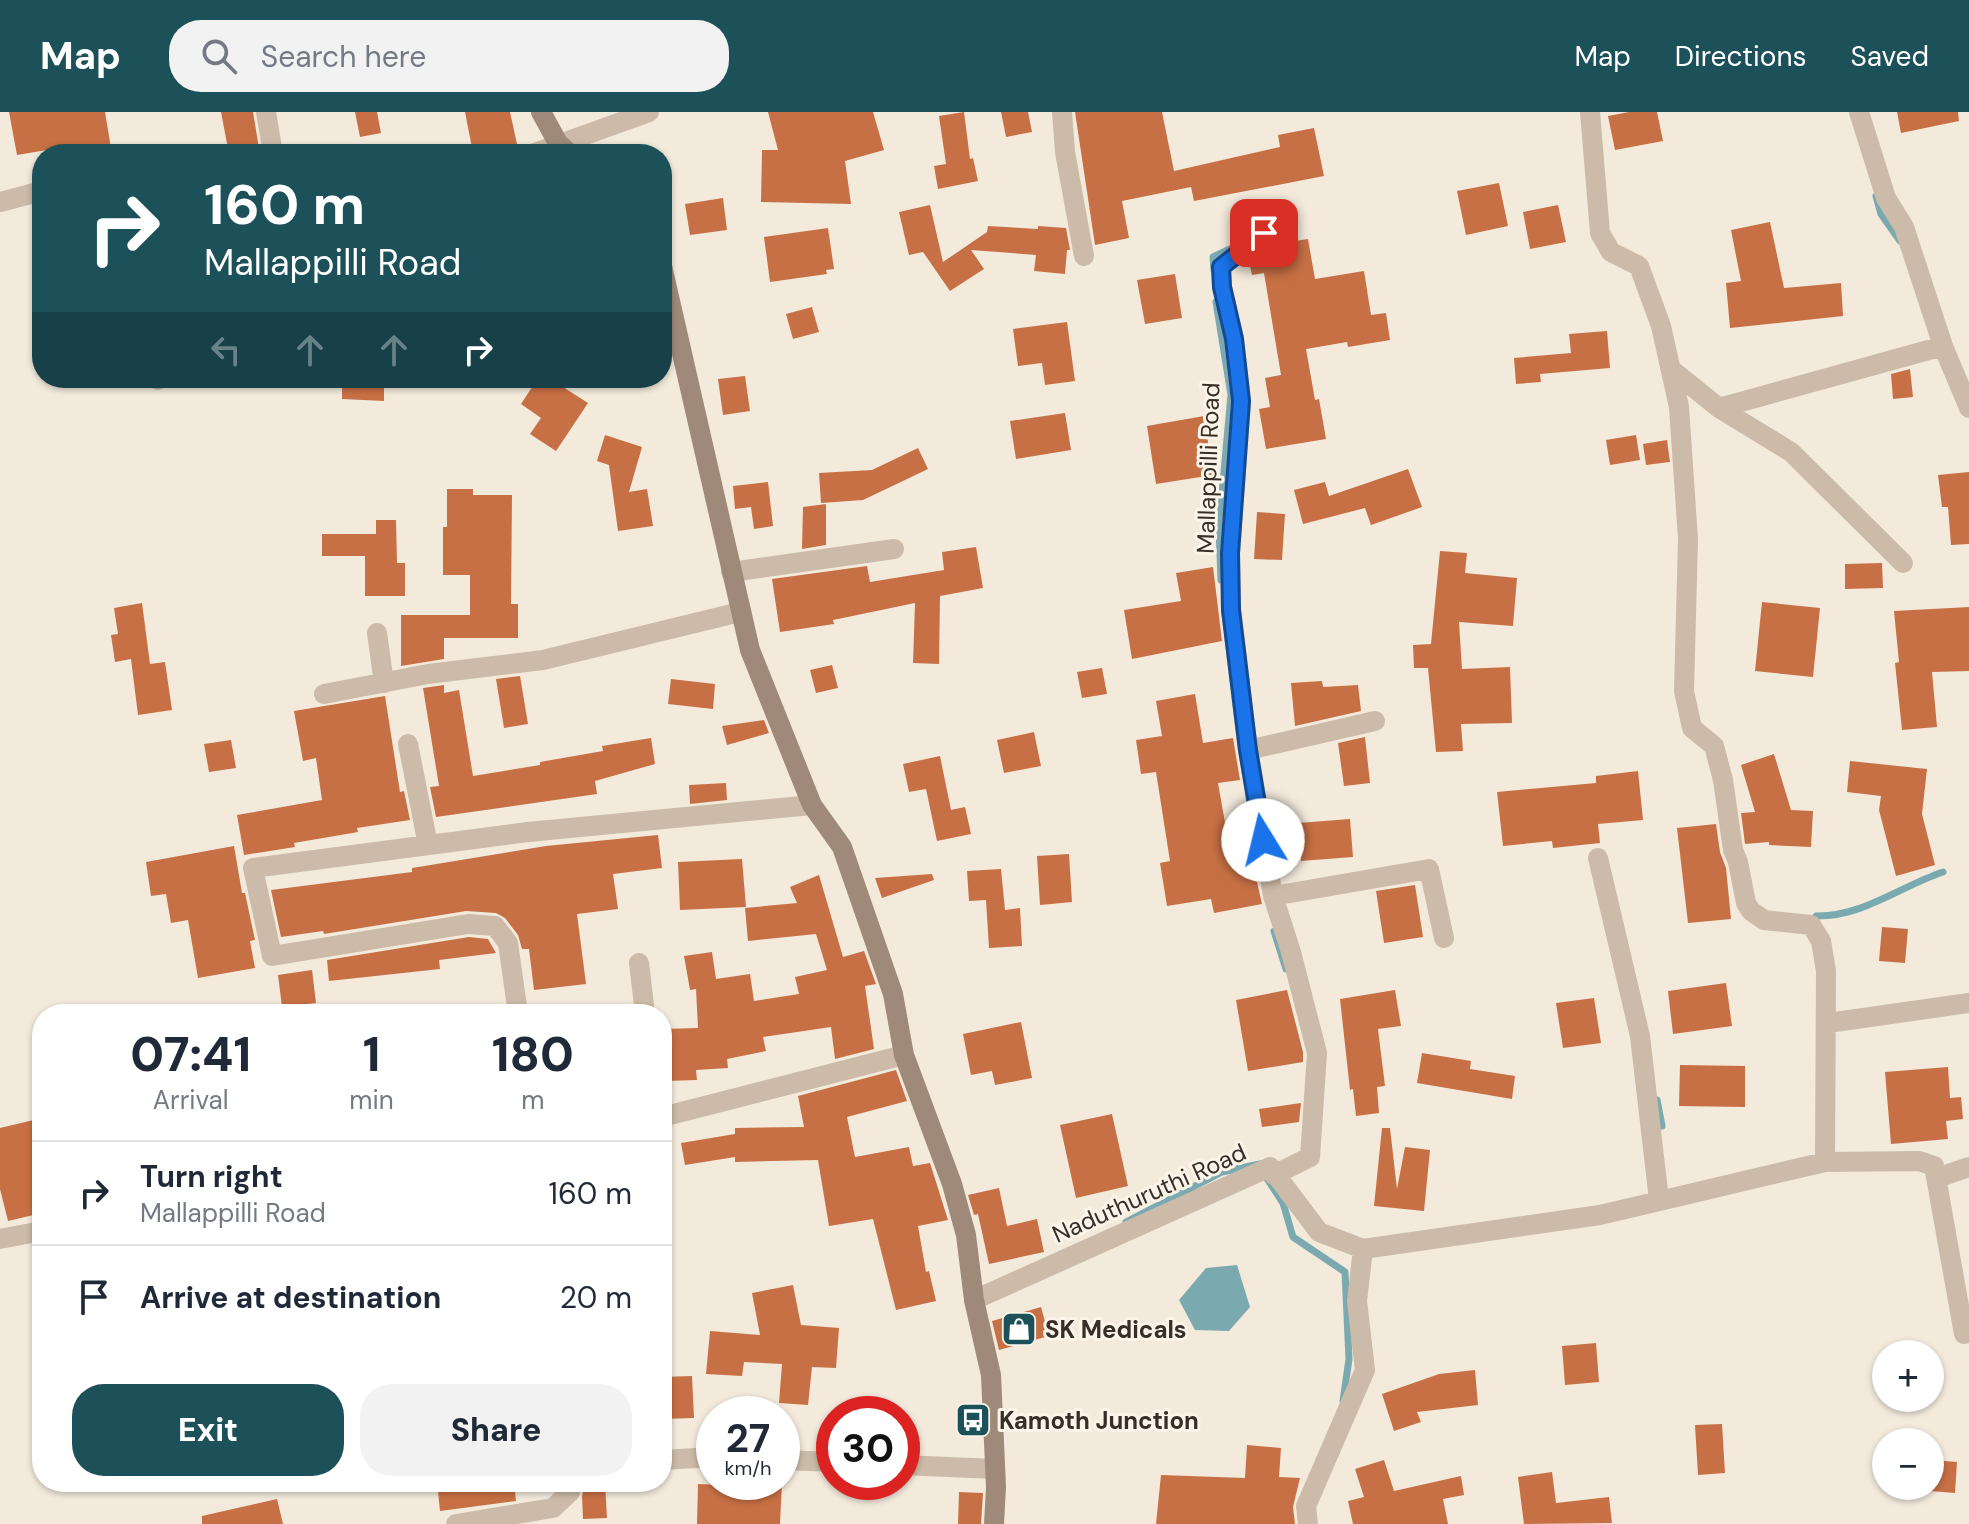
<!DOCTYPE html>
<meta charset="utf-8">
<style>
:root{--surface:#fff;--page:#f2f2f3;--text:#1f2937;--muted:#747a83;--line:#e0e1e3;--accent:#1d515a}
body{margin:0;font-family:"DM Sans",sans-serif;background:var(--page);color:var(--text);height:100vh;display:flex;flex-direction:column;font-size:30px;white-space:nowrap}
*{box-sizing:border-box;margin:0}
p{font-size:26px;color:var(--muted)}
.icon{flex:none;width:44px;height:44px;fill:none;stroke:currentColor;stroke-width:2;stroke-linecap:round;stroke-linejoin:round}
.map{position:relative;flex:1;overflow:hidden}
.drawer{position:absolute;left:32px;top:892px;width:640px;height:488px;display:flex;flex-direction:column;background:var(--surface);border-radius:32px;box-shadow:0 2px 6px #0004}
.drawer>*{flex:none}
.banner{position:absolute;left:32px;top:32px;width:640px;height:244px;border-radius:32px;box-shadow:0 2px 6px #0004;background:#1d515a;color:#fff;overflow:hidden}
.controls{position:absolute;left:1872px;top:1228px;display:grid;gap:16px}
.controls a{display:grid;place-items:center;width:72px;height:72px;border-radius:50%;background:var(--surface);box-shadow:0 2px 6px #0004;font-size:40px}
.speed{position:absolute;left:696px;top:1284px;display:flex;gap:16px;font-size:40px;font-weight:700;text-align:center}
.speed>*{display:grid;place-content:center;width:104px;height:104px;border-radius:50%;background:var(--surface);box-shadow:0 2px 6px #0004;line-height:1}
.speed small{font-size:20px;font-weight:400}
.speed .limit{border:12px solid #d22;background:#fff;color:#111}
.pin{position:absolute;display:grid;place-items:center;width:68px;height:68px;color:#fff;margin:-34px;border-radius:16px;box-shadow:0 4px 12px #0006}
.me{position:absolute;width:88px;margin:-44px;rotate:351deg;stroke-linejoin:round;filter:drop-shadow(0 0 6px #0008)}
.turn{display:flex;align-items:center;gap:28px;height:168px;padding:0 40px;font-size:36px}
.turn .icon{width:104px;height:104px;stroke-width:2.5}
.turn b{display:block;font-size:56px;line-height:68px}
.lanes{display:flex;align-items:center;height:76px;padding:0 40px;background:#0003;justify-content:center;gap:40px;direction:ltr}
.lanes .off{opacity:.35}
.eta{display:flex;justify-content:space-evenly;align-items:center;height:136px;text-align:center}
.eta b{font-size:48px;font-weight:800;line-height:56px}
.action{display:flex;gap:16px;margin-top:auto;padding:16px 40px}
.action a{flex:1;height:92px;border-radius:32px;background:var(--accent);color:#fff;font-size:32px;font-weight:800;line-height:92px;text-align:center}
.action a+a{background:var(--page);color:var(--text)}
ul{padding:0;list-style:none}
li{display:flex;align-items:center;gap:24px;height:104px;padding:0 40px;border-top:2px solid var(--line)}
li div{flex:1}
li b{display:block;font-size:30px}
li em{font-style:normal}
header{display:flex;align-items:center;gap:48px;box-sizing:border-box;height:112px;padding:0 40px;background:var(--accent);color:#fff}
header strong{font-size:38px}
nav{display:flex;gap:44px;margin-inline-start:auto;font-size:28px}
.search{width:560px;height:72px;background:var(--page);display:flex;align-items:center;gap:20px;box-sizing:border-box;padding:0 28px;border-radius:32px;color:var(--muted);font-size:30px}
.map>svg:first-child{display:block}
.water{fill:#7ba9b0}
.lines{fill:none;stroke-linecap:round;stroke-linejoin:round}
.stream{stroke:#7ba9b0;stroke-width:7}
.building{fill:#c87045}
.minor{stroke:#cbbba8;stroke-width:20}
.secondary{stroke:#9f8a79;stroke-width:20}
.route-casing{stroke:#114b97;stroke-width:20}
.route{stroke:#1a73e8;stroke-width:14}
.labels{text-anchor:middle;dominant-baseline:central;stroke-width:6;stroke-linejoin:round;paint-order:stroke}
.street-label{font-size:24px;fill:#382e28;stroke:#faf4e9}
.poi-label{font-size:24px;font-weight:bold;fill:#382e28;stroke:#faf4e9;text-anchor:start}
</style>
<header>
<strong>Map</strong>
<div class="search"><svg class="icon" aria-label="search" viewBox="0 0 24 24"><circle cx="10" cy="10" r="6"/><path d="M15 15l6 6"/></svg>Search here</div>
<nav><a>Map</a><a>Directions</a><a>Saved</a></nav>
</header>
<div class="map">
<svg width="1969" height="1412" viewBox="0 0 1969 1412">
<rect width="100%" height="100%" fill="#f3eadc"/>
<!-- water -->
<path class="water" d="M1237 1153 1250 1195 1229 1219 1195 1218 1179 1188 1206 1156Z"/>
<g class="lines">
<!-- stream -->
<path class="stream" d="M1876 84 1881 102 1900 129
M1214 158 1213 145 1230 137
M1216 190 1231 283 1219 415 1221 468
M1249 702 1254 733
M1813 810 1816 804C1862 805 1901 774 1943 760
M1274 819 1286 857
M1657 988 1662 1014
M1266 1065 1283 1091 1293 1125 1345 1160 1349 1247 1343 1289
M1126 1110 1222 1060 1260 1052"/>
</g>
<!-- building -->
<path class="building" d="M9 0H105L112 42H72L71 34 17 43Z
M221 0H253L259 36 229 42Z
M355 0H377L381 21 360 25Z
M465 0H510L517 32 473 41Z
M768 0H873L884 38 845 49 851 92 761 90 762 38H778Z
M964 0 970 47 973 46 978 69 938 77 934 54 946 52 939 4Z
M1001 0H1028L1032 20 1006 25Z
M1075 0H1162L1174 59 1280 35 1278 23 1314 16 1324 64 1194 89 1191 75 1122 89 1129 126 1095 133Z
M1629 0H1657L1663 29 1615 38 1608 4Z
M1897 0H1958L1959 9 1901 21Z
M1499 71 1508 114 1466 123 1457 79Z
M723 86 727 118 690 123 685 92Z
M930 93 943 150 987 120 988 114 1038 117V114L1066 116 1070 138H1067L1065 162 1034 159 1036 143 971 138 984 157 950 179 923 140 909 143 899 100Z
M1558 93 1566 130 1530 137 1523 100Z
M1770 110 1784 176 1841 171 1843 204 1730 216 1726 171 1741 169 1731 118Z
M828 116 834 157 826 158 827 162 770 170 764 125Z
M1308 127 1315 167 1364 159 1371 203 1386 201 1390 228 1348 235 1347 230 1306 237 1315 288 1319 287 1326 327 1266 337 1259 297 1270 295 1265 266 1281 263 1264 161 1252 163 1249 149 1270 133Z
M1175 162 1182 206 1145 212 1137 168Z
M812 195 819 220 793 227 786 202Z
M1067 210 1075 269 1045 273 1042 251 1018 254 1013 217Z
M1607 219 1610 256 1540 262 1541 270 1516 272 1514 246 1571 241 1569 222Z
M1910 257 1913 285 1893 287 1891 262Z
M745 264 750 299 723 303 718 267Z
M342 266H384V289L342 287Z
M538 266H549L588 291 556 339 530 322 541 306 521 292Z
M1065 301 1071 338 1016 347 1010 309Z
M1204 304 1213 363 1156 372 1147 314Z
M605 323 642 335 629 380 647 377 653 414 618 419 609 353 597 349Z
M1636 323 1640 348 1610 353 1606 328Z
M1667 328 1670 350 1646 353 1643 332Z
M918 336 928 357 863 388 821 391 819 361 872 358Z
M1408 357 1422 395 1371 413 1365 396 1303 412 1294 378 1325 370 1329 384Z
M1969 360V432L1951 433 1948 395H1942L1938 363Z
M768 370 773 414 754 417 751 395 735 397 733 374Z
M447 377H473V383H512L511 492H518V526H444V547L401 554V503H470V463H443V415H447Z
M826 392V433L802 437 803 395Z
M1257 400 1285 402 1282 448 1254 447Z
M376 408H396L397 451H405V484H365V444H322V422H376Z
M976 435 983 476 940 484 939 552 913 551 915 491 833 508 834 512 780 520 772 467 867 454 870 470 944 458 942 440Z
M1440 439 1467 441 1465 461 1517 466 1513 514 1459 510 1462 557 1510 555 1512 611 1461 612 1463 639 1436 640 1428 556H1414L1413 533 1431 532Z
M1882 451 1883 476 1845 477V452Z
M1213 455 1222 529 1132 547 1124 498 1181 489 1176 461Z
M1762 490 1820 496 1813 565 1755 559Z
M142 491 150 552 165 550 172 598 138 603 131 547 115 550 111 523 118 522 114 496Z
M1969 495V559L1932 560 1937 615 1902 618 1895 551 1899 550 1894 499Z
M832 553 838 576 816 581 810 558Z
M1102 556 1107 582 1082 586 1077 560Z
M520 564 528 612 504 616 496 567Z
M671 567 715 572 713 597 668 592Z
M1322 569 1323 575 1358 573 1361 599 1295 614 1291 571Z
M444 573V581L459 578 473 664 540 653V650L603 639 602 634 651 626 655 652 595 669 597 682 436 705 430 675 439 674 423 576Z
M1195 582 1203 631 1233 626 1240 668 1218 671 1230 739 1244 737 1249 767 1257 770 1262 792 1214 801 1211 787 1167 794 1160 751 1170 749 1156 660 1141 662 1136 628 1162 624 1156 589Z
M385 584 400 680 404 679 410 708 357 716 358 720 294 731 295 735 244 743 237 703 322 688 316 646 303 649 294 599Z
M764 608 769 621 727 633 722 614Z
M1034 620 1041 654 1004 661 997 628Z
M1365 625 1370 671 1344 674 1338 631Z
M231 628 236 656 209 660 204 632Z
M1774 642 1791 698 1813 699 1811 735 1769 733V730L1745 732 1741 701 1755 700 1741 653Z
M940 644 951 698 965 695 971 722 937 729 926 677 909 680 903 652Z
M1850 649 1927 657 1922 702 1935 753 1896 764 1879 698 1881 684 1847 680Z
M1638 659 1643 708 1598 712 1600 731 1553 736 1552 729 1503 734 1497 680 1596 671V664Z
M726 671 727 688 690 692 689 673Z
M1350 707 1353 745 1301 749 1298 711Z
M1716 712 1720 740 1726 756 1731 807 1688 811 1677 716Z
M658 723 662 756 613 762 618 797 577 802 586 872 534 878 529 837H522L518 823 505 806 496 801 466 799 324 822 323 819 281 825 271 778 412 760V756L546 734Z
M234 734 242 781H245L255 828 250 829 255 856 198 866 188 808 171 811 166 782 151 784 146 750Z
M1069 742 1072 790 1040 793 1037 744Z
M742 747 746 795 680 798 678 750Z
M1001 757 1005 798 1020 796 1022 834 989 836 986 788 969 789 967 759Z
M932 762 934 768 882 786 875 766Z
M819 763 843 845 864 839 876 872 865 874 874 937 835 947 831 915 763 925 766 939 727 947 728 956 696 958 697 968 665 969 662 917 698 916 696 877 690 878 684 844 712 840 716 867 750 862 754 889 799 882 795 865 827 858 816 822 748 829 745 796 797 791 790 775Z
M1415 773 1423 825 1384 831 1376 779Z
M1882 815 1908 817 1905 851 1879 849Z
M469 825 488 827 496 841 439 848 440 857 329 869 327 848Z
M312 858 316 891 282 895 278 863Z
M1726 871 1732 914 1673 922 1668 879Z
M1287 878 1303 940V950L1248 959 1236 888Z
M1395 878 1401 914 1378 917 1385 974 1377 975 1379 1001 1356 1004 1353 977 1350 978 1340 887Z
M1594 886 1601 931 1563 936 1556 891Z
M1021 910 1032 966 995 973 992 959 971 963 963 922Z
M1422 941 1471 949 1470 957 1515 964 1512 987 1417 971Z
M1680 953 1745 954V995L1679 994Z
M1948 955 1950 986 1961 985 1963 1007 1946 1009 1948 1027 1891 1032 1885 960Z
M896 958 907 989 847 1005 855 1045 909 1035 913 1054 930 1051 948 1108 918 1114 926 1160 929 1159 936 1189 896 1198 873 1107 829 1114 818 1048 735 1050V1045L685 1053 681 1031 735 1022V1016L804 1015 798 984Z
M1301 991 1299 1010 1262 1015 1259 997Z
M1112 1002 1128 1074 1076 1086 1060 1013Z
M42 1006V1101L8 1109 0 1077V1016Z
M1382 1016H1390L1397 1077 1405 1035 1430 1038 1424 1099 1374 1094Z
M999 1076 1007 1114 1037 1107 1044 1140 989 1152 978 1102 974 1103 968 1083Z
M793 1173 801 1213 839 1216 836 1256 812 1255 808 1293 779 1291 782 1252 744 1250 742 1264 706 1262 710 1219 760 1223 752 1181Z
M1041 1195 1049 1224 999 1238 992 1209Z
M1596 1231 1599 1270 1565 1273 1562 1234Z
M1475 1258 1478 1293 1417 1300 1421 1310 1394 1319 1382 1282 1439 1262Z
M692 1264 694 1306 662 1307V1265Z
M1722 1312 1725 1361 1698 1363 1695 1313Z
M1247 1333 1281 1336 1279 1365 1300 1366 1293 1395 1295 1412H1156L1161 1363 1245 1366Z
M1384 1348 1394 1379 1461 1364 1464 1383 1443 1387 1448 1412H1353L1348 1389 1364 1385 1355 1357Z
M1932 1348 1957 1350 1955 1381 1930 1379Z
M1552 1360 1556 1391 1609 1385 1612 1411 1524 1412 1518 1365Z
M437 1370H514L516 1389 440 1399Z
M585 1370H605L607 1406 583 1407 582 1384Z
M748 1370 782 1371 780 1412H697L698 1372 747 1374Z
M959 1380 983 1381 981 1412H958Z
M277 1387 283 1412H202V1404Z"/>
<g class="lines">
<!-- minor -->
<path class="minor" d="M266 0 273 42
M1062 0 1065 40 1084 144
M1859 0 1886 86 1904 115 1943 234 1969 296
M532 42 649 0
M0 90 42 79
M1264 121 1221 155 1222 175 1234 227 1241 289 1230 441 1231 498 1248 638 1273 784 1291 840 1317 941 1310 1045 1274 1063
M1672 258 1719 296 1943 234
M158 268V266
M1719 296 1791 340 1903 451
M731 460 894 437
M377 521 384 571
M324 582 428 562 543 548 740 500
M408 632 428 733
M1248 638 1375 609
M1598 746 1640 924 1659 1088
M1273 784 1429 757 1444 826
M639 851 645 902
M518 902 508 831 495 814 468 812 272 844 253 756 528 720 812 693
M1828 911 1969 891
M662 1005 904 943
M1825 1050 1919 1049 1934 1054 1964 1222
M1937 1066 1969 1055
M0 1127 42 1119
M1363 1137 1600 1103 1825 1050 1826 859 1821 829 1811 813 1764 808 1751 799 1746 791 1738 750 1733 738 1723 668 1714 634 1692 616 1684 579 1688 427 1679 295 1661 214 1639 154 1611 140 1600 121 1590 0
M974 1188 1270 1055 1319 1120 1363 1137 1357 1189 1365 1258 1306 1394 1308 1412
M662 1348 714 1345
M782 1348 834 1350
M902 1353 995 1357
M456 1412 553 1396 570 1380 572 1370"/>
<!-- secondary -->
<path class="secondary" d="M541 0 558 31 570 42
M662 154 750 538 812 693 842 735 893 882 904 943 952 1072 966 1123 974 1188 991 1263 996 1375 994 1412"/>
</g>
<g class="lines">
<!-- route casing -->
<g class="route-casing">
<path id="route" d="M1263 728 1248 638 1231 498 1230 441 1241 289 1234 227 1222 175 1221 155 1264 121"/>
</g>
<!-- route -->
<use href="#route" class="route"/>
</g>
<!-- icons -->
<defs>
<g id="shop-square" transform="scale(1.8)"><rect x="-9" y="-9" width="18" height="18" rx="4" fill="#1d515a" stroke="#faf4e9"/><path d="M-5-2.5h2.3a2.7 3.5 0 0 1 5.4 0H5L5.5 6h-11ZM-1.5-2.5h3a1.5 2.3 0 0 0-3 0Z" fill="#fff"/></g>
<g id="bus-square" transform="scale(1.8)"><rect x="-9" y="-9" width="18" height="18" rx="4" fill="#1d515a" stroke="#faf4e9"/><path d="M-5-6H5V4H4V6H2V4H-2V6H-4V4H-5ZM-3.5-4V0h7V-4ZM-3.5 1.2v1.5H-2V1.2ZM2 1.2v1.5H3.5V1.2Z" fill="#fff"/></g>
</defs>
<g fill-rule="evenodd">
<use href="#shop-square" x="1019" y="1217"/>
<use href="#bus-square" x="973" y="1308"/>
</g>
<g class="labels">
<!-- street labels -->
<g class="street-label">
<text transform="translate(1208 356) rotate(-88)">Mallappilli Road</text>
<text transform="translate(1149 1081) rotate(-24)">Naduthuruthi Road</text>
</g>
<!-- poi labels -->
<g class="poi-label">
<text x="1045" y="1217">SK Medicals</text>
<text x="999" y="1308">Kamoth Junction</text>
</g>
</g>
</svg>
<div class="controls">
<a>+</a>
<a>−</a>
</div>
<div class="speed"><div>27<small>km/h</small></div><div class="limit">30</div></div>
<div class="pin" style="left:1264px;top:121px;background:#d93025"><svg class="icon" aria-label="arrive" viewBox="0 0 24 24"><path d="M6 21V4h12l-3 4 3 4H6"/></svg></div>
<svg class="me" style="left:1263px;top:728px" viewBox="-20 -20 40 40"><circle r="19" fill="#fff"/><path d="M0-13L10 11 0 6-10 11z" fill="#1a73e8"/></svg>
<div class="banner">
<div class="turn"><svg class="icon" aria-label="right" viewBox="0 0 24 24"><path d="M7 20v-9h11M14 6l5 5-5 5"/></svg><div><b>160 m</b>Mallappilli Road</div></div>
<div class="lanes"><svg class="icon off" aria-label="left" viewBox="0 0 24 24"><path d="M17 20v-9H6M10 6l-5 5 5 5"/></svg><svg class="icon off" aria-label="ahead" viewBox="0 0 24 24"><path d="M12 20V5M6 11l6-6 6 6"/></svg><svg class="icon off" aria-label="ahead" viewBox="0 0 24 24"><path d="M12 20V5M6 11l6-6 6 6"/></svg><svg class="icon" aria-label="right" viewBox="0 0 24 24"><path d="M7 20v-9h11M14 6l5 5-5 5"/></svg></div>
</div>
<section class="drawer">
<div class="eta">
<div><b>07:41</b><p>Arrival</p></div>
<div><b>1</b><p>min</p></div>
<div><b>180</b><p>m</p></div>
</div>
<ul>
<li><svg class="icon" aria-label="right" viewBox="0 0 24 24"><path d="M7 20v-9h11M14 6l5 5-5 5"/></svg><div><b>Turn right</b><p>Mallappilli Road</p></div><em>160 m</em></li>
<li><svg class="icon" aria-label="arrive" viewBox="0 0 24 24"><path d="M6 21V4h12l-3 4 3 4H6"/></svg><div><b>Arrive at destination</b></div><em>20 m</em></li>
</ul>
<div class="action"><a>Exit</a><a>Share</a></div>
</section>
</div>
